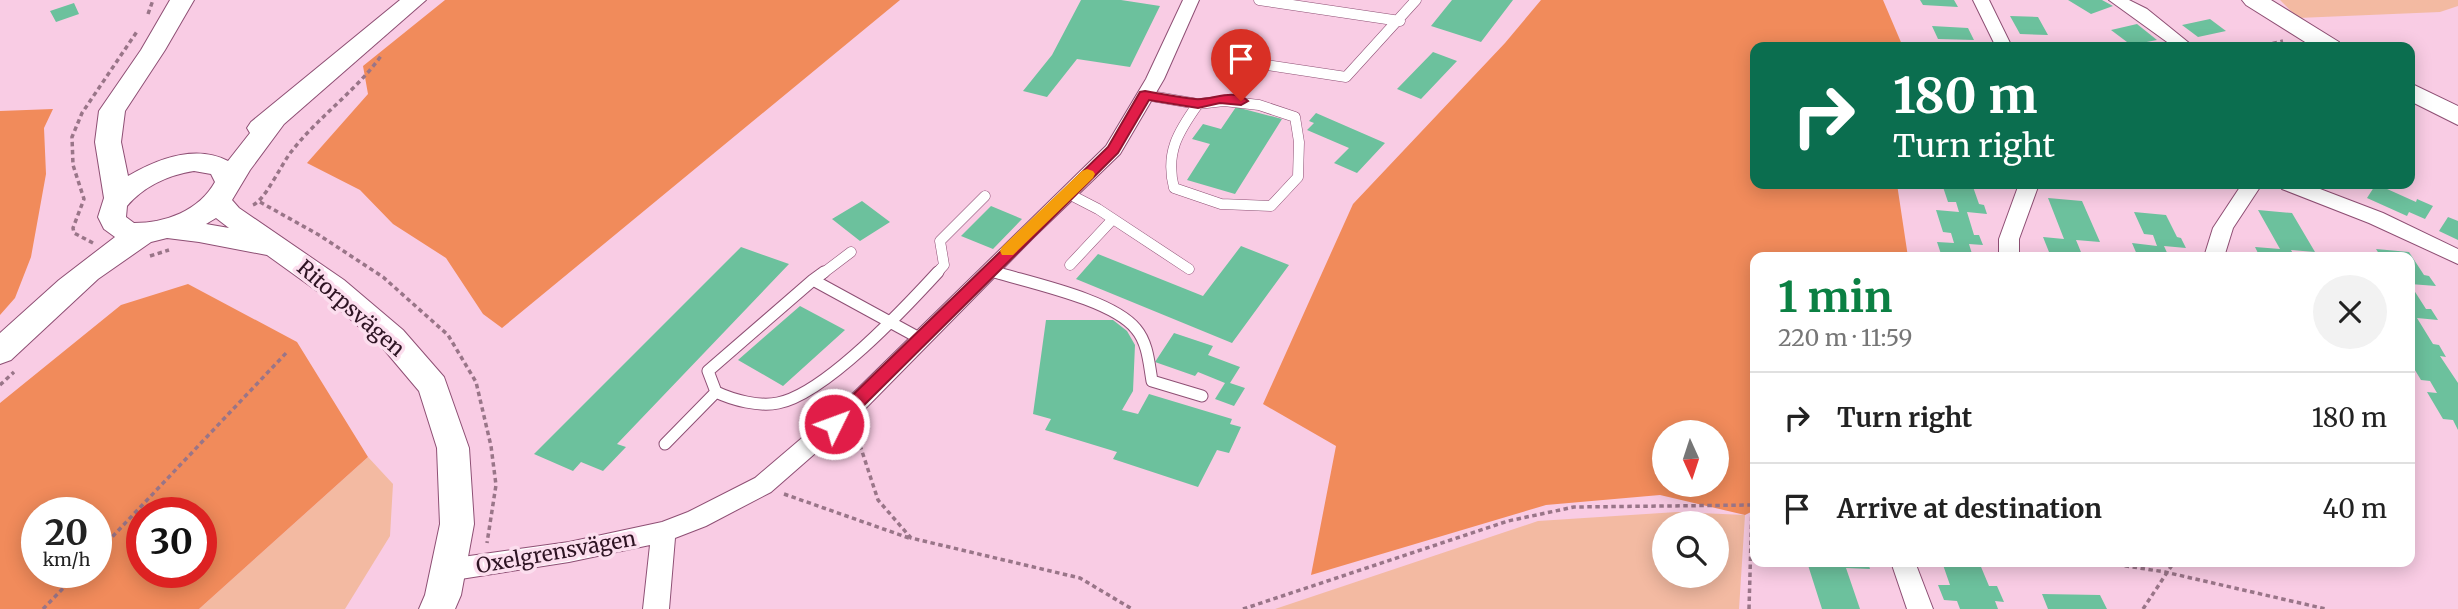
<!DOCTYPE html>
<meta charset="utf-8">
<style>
:root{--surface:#fff;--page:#f2f2f2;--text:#222;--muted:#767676;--line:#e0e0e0;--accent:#0b8043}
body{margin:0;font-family:Merriweather,serif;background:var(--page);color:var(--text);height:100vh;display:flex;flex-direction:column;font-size:26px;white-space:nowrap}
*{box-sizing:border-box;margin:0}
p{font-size:23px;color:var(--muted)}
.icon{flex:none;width:38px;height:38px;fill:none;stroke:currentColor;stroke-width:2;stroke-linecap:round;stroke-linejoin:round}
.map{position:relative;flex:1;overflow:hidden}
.details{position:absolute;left:1750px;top:252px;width:665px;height:315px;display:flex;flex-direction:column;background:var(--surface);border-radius:14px;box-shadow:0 4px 18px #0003}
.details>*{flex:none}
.hud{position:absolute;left:1750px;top:42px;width:665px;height:147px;border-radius:14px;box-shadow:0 4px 18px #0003;background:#0b6e4f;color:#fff;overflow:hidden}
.needle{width:46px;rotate:177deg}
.tools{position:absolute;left:1652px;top:420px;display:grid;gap:14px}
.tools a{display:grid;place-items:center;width:77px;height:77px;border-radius:50%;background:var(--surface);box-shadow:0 4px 18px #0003;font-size:35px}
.speed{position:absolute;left:21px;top:497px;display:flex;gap:14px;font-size:35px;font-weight:700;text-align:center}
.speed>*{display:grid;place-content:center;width:91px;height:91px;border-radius:50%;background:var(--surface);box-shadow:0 4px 18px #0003;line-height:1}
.speed small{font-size:18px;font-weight:400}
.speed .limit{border:10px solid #d22;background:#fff;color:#111}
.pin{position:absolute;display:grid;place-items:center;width:60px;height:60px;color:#fff;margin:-72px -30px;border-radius:50% 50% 50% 0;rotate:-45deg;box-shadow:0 0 7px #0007}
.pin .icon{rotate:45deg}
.me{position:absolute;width:77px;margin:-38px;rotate:48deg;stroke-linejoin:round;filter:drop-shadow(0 0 5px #0008)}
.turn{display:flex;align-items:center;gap:24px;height:147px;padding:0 28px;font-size:32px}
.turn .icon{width:91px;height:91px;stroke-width:2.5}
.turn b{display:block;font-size:49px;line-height:60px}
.round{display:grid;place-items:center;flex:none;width:74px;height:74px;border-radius:37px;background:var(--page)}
.overview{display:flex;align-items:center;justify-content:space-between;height:119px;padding:0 28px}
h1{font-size:42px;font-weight:700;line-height:52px;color:var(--accent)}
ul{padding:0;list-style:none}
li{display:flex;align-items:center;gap:21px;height:91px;padding:0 28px;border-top:2px solid var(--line)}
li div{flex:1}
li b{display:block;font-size:26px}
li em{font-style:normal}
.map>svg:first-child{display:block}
.green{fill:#f3baa2;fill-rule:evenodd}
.forest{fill:#f18b5b;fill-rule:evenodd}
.building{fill:#6cc19d}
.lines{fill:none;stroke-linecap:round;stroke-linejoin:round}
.lane-far1-casing{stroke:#8e4f74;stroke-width:11}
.lane-casing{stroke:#8e4f74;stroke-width:13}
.street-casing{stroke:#8e4f74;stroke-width:2}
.secondary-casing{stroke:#8e4f74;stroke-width:2}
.path{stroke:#997588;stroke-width:3.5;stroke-dasharray:4.5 3.5;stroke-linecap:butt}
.lane-far1{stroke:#fff;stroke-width:10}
.lane{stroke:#fff;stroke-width:11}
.street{fill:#fff;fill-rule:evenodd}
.secondary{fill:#fff;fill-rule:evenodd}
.route{fill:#e11d48;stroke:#92132f;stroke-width:2}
.slow{fill:#f59e0b}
.labels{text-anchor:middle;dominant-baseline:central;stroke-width:7;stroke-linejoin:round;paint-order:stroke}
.street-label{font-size:21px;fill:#2e1423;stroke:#fcdeee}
</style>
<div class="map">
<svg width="2458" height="609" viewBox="0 0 2458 609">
<rect width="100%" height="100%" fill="#f9cce4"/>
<!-- green -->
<path class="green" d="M2280 0H2458V6L2440 12 2298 18Z
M368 457 393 484 390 536 345 609H199Z
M1677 512 1745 515 1739 609H1275L1538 521ZM1664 523H1717V576H1664Z"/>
<!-- forest -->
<path class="forest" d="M445 0H900L502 328 483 314 446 258 393 224 360 190 307 163 368 94 363 66Z
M1541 0H1883L1903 47H1755V184H1897L1908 257H1755V510L1745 515 1660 495 1546 505 1311 575 1336 446 1263 404 1353 204 1505 43ZM1664 432H1717V485H1664Z
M53 109 44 128 46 174 31 257 15 298 0 315V111Z
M188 284 297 342 368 457 199 609H0V403L121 305ZM37 513H96V572H37ZM142 513H201V572H142Z"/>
<!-- building -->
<path class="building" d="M1081 0H1121L1160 6 1130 67 1077 59 1047 97 1023 91 1052 55Z
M1452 0H1513L1481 42 1431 26Z
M1920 0H1954L1958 7 1923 5Z
M2068 0H2102L2113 6 2091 14Z
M74 3 79 14 56 22 50 11Z
M2010 16 2038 17 2048 35 2020 34Z
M2210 19 2226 31 2198 37 2182 25Z
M2137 24 2157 40 2131 45 2111 30Z
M1932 26 1968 28 1974 40 1938 39Z
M1433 52 1457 61 1421 99 1397 89Z
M1236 107 1282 119 1235 194 1187 180 1210 144 1192 139 1203 124 1221 129Z
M1316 113 1385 143 1357 173 1334 163 1349 148 1307 130 1314 123 1309 121Z
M1942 184H1972L1979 204 1984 205 1987 214 1967 212 1974 235H1979L1983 245 1969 244 1973 257H1942L1937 242 1954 243 1951 233 1943 232 1936 210 1959 212 1956 202H1948Z
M2376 184 2416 202 2417 199 2433 206 2425 219 2409 212 2407 216 2367 198Z
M2048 198 2082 201 2100 242 2076 240 2083 257H2051L2043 237 2064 239Z
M862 201 890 222 860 241 832 219Z
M991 206 1022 219 993 249 961 236Z
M2258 210 2292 213 2315 252 2291 250 2295 257H2260L2255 247 2280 249Z
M2134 212 2166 215 2177 237 2181 238 2186 248 2164 246 2169 257H2138L2132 243 2157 246 2153 235 2144 234Z
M2448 217 2458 221V240L2439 231Z
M1241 246 1289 265 1232 343 1076 279 1098 254 1203 296Z
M741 247 789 264 617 444 626 447 603 471 581 462 573 471 534 454Z
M2376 249 2409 252 2424 275 2429 276 2436 286 2410 284 2426 309H2431L2438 320 2417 318 2433 344 2439 345 2446 357 2440 356 2458 383V430L2453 420 2443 419 2427 392 2437 393 2430 381 2421 380 2410 362V353L2414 354 2410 346V257H2381Z
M800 306 845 330 783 386 738 360Z
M1046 320H1113L1127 331 1135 345 1133 391 1122 410 1138 414 1149 394 1232 419 1230 424 1241 427 1229 453 1217 450 1198 487 1113 459 1117 452 1045 430 1051 419 1033 414Z
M1174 333 1213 346 1208 355 1240 367 1230 383 1245 388 1234 406 1215 399 1225 383 1198 372 1195 376 1155 362Z
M1807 562H1868L1870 569 1846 568 1860 609H1822Z
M1942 562H1979L1989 586H1997L2004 602 1995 601 1998 609H1960L1957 601 1944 600 1938 585H1950Z
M2042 594 2100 595 2107 609H2048Z"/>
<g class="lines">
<!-- lane-far1 casing -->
<g class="lane-far1-casing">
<path id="lane-far1" d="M1259 0 1400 21
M1267 65 1346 77 1416 0
M1145 95 1198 104
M1224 101 1259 105 1295 117 1299 142 1298 177 1271 206 1221 204 1174 188C1165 153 1178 132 1198 104Z
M1067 193 1098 209 1189 269
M1070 265 1113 219
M989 270 1001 274
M822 274 851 252
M936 274 944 265 940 241 985 196"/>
</g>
<!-- lane casing -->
<g class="lane-casing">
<path id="lane" d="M824 272 813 280 921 339
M995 272C1031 283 1113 300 1136 329 1148 343 1149 364 1152 381L1202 396
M716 392 708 371 813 280
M665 444 716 392C733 400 759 407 778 403 825 394 905 308 938 272"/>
</g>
<!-- street casing -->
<g class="street-casing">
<path id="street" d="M1183 0H1199L1164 79 1120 154 1034 237 859 415 771 492 706 526 675 538 669 609H643L650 545 569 562 448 581 439 578 436 570 439 562 448 559 569 542 662 522 688 512 755 478 843 403 1106 146 1146 79Z
M1973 0H1989L2012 47H1996Z
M2109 0H2129L2147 9 2194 47H2174Z
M2019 184H2039L2019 239V257H1999V239Z
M2242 184H2262L2233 228 2224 257H2204L2213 228Z
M2279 184H2307L2383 213 2458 249V264L2369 223 2282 189Z
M1891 562H1915L1933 609H1907Z"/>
</g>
<!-- secondary casing -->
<g class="secondary-casing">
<path id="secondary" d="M170 0H194L165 50 125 111 121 142 128 176C157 159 196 144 228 161L250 133 247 128 251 122 400 0H426L284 124 250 170 232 200 239 208 344 280 403 330 444 377 469 448 474 524 461 595 455 609H419L425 595 440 524 437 448 419 391 381 346 324 296 267 255 199 242 167 238 151 242 98 279 11 360 0 364V333L59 280 115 237 104 229 98 217 104 198 95 142 99 111 141 50ZM194 171 211 174 215 182C199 211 165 223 134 223L126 217 127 206C144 186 169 175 194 171ZM216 218 229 228 206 224Z
M2242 0H2271L2339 42 2342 47H2313L2246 5Z
M2410 83 2458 106V125L2410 101Z"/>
</g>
<!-- path -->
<path class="path" d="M148 14 153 0
M2257 47 2283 41
M260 202 319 235 383 277 448 335 476 382 491 446 496 485 487 543
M253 205C265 200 281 165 291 152 318 117 355 92 381 56
M93 243 74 233 73 228 84 199 73 165 72 137 82 113 138 30
M150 256 169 250
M0 385 14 372
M855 430 878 500 911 538 1080 578 1132 609
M784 494 909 538
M96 554 288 351
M2101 562 2165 572 2326 609
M43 609 79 572
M1243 609 1508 521 1574 507 1755 505
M1749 609 1752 505
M2143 609 2174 562"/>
<!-- lane-far1 -->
<use href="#lane-far1" class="lane-far1"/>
<!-- lane -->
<use href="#lane" class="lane"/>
<!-- street -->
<use href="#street" class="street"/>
<!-- secondary -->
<use href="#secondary" class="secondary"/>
</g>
<!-- route -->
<path class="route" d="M1145 91C1162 94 1178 97 1195 99 1212 101 1233 87 1248 101L1241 105 1220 103 1198 108 1149 100 1118 153 840 429H828L825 424 828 419 1108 147 1140 92Z"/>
<!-- slow -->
<path class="slow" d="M1087 169 1093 171 1095 174 1093 178 1013 255H1002L1000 251 1002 247 1082 171Z"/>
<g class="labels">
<!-- street labels -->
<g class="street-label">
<text transform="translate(351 308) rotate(41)">Ritorpsvägen</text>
<text transform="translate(556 552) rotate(-10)">Oxelgrensvägen</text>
</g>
</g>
</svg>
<div class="tools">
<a><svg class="needle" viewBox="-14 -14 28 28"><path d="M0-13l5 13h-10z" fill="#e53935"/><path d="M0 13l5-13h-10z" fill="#767676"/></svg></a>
<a><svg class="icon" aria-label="search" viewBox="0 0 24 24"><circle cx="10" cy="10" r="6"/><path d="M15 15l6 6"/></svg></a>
</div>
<div class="speed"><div>20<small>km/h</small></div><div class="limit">30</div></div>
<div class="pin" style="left:1241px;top:101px;background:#d93025"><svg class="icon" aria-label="arrive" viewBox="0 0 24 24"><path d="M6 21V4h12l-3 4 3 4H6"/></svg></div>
<svg class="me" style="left:834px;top:424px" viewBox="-20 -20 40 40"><circle r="17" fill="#e11d48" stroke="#fff" stroke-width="3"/><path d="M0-11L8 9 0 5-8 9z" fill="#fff"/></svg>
<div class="hud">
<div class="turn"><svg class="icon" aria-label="right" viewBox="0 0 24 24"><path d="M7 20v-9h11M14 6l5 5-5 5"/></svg><div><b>180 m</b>Turn right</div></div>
</div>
<section class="details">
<div class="overview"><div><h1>1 min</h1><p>220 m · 11:59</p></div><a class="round"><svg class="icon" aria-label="close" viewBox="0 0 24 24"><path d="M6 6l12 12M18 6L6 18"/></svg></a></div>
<ul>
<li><svg class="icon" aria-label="right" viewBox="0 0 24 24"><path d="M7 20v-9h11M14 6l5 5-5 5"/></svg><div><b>Turn right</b></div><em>180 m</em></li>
<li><svg class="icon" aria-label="arrive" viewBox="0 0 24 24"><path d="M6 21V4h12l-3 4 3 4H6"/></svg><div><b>Arrive at destination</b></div><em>40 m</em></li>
</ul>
</section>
</div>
